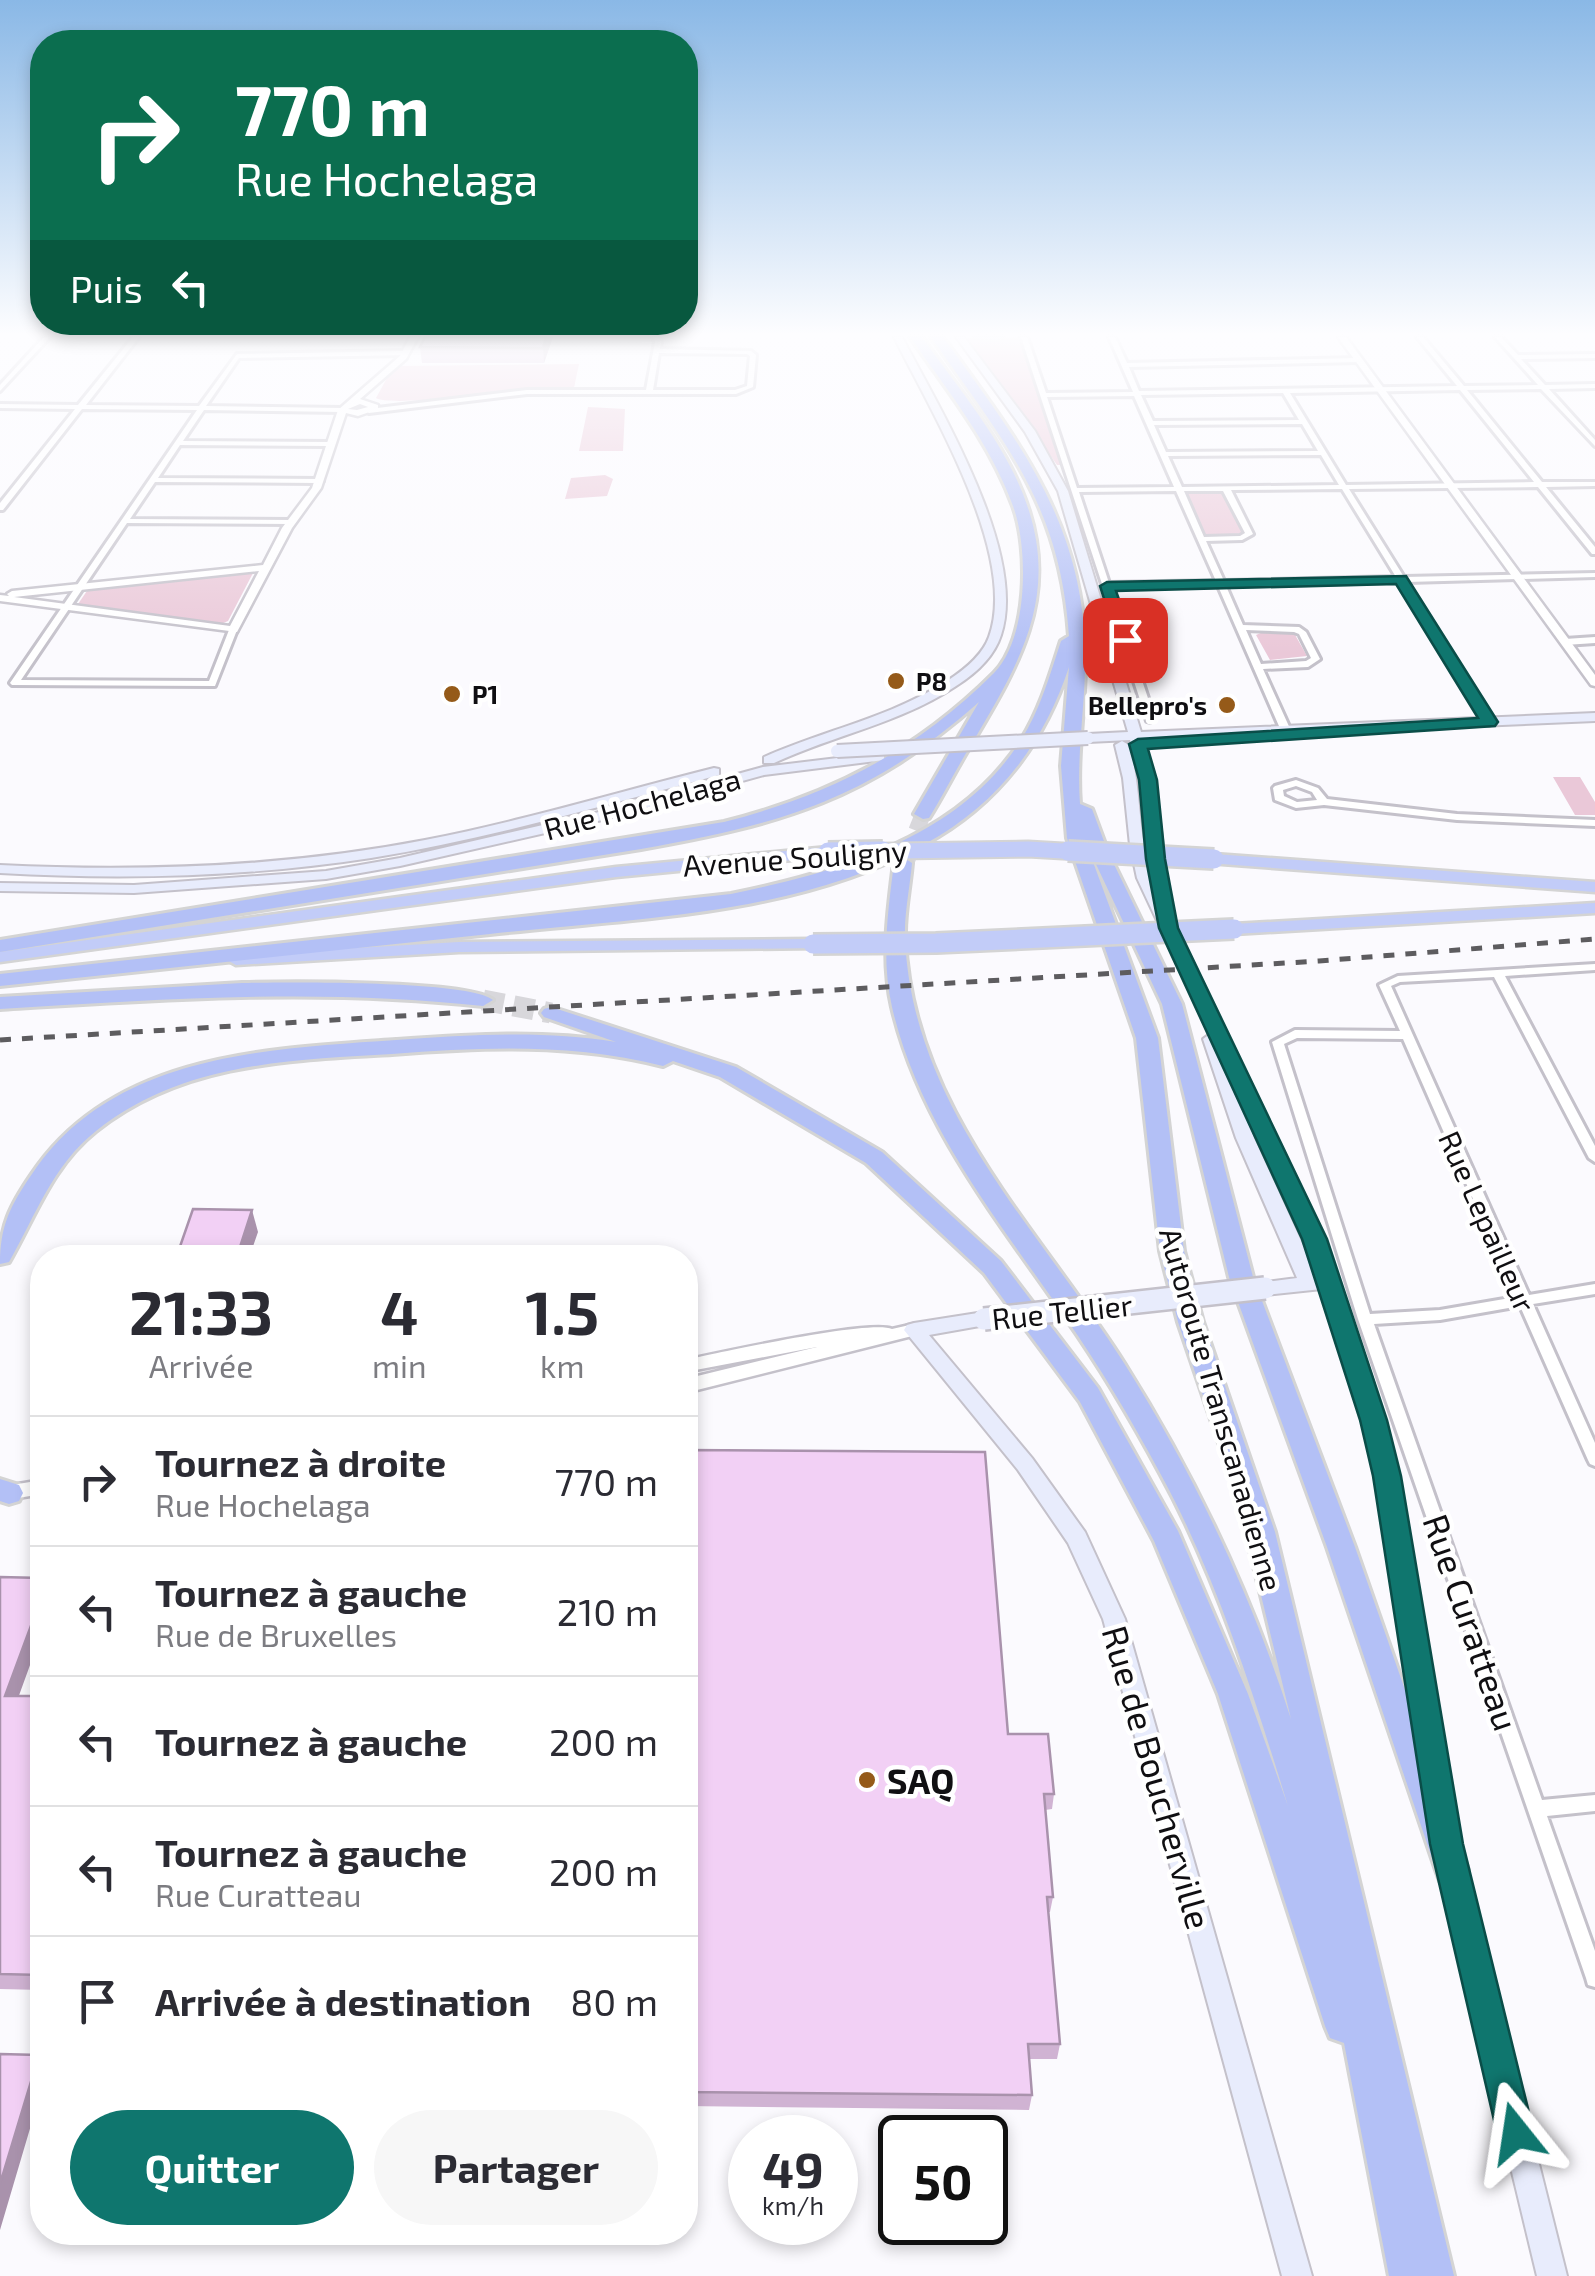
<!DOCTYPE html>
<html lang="fr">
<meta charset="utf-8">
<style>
:root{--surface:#fff;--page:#f7f7f7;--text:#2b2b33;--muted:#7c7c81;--line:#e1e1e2;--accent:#0f766e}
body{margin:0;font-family:"Exo 2",sans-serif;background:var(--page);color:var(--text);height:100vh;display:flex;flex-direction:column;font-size:38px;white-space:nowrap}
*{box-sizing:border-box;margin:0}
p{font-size:32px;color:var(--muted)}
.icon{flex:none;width:55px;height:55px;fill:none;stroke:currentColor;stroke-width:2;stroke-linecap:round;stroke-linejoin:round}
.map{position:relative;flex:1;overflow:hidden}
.drawer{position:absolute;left:30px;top:1245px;width:668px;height:1000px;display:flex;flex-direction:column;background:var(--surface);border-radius:40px;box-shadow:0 5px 15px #0003}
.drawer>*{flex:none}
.top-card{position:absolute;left:30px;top:30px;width:668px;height:305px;border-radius:40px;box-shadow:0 5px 15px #0003;background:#0b6e4f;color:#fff;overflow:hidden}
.speed{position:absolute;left:728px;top:2115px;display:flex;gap:20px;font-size:50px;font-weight:700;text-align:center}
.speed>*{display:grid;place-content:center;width:130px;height:130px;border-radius:50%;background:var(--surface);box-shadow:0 5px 15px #0003;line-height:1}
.speed small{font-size:25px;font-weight:400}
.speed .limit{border:5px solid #111;border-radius:15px;background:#fff;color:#111}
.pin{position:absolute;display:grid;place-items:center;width:85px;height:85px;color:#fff;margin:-42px;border-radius:20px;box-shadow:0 5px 15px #0006}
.me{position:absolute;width:110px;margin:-55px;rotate:345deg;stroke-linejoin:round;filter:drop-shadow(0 0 8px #0008)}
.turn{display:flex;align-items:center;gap:35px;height:210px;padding:0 40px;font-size:45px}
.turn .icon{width:130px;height:130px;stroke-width:2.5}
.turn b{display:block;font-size:70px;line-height:85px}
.then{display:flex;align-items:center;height:95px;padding:0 40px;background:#0003;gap:20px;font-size:38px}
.eta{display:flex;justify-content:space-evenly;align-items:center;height:170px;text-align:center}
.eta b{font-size:60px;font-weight:700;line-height:70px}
.action{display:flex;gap:20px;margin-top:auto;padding:20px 40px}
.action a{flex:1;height:115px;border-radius:60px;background:var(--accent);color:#fff;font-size:40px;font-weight:700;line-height:115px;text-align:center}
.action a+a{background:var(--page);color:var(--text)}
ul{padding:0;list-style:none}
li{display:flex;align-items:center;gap:30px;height:130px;padding:0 40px;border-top:2px solid var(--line)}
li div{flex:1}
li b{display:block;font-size:38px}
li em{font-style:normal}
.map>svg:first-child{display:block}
.green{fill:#eac8d8}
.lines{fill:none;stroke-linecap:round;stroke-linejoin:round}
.motorway-tunnel-far1{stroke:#d8d7db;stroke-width:16;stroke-dasharray:16 9;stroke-linecap:butt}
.motorway-tunnel{stroke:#d8d7db;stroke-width:21;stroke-dasharray:21 10;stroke-linecap:butt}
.minor-casing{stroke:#c4c1ca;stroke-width:6}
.tertiary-casing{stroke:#c4c1ca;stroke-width:5}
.secondary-casing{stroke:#c4c1ca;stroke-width:4}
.primary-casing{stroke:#d4d4d4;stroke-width:5}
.trunk-casing{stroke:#d4d4d4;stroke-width:5}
.motorway-casing{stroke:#d4d4d4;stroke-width:6}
.minor{fill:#fff;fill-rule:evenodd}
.tertiary{fill:#fff;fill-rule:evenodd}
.secondary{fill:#e8ecfc;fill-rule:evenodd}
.primary{fill:#d1d9fa;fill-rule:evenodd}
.trunk{fill:#c2ccf8;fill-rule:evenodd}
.motorway{fill:#b3c0f6;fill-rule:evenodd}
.rail{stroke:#5d5c5f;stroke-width:5;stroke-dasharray:11 11;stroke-linecap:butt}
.secondary-bridge-far1-casing{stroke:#c4c1ca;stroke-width:16;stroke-linecap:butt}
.secondary-bridge-casing{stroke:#c4c1ca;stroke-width:26;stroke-linecap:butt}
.trunk-bridge-far1-casing{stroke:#d4d4d4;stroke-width:19;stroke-linecap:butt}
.trunk-bridge-casing{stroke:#d4d4d4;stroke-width:24;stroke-linecap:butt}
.secondary-bridge-far1{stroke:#e8ecfc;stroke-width:12}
.secondary-bridge{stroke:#e8ecfc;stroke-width:21}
.trunk-bridge-far1{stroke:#c2ccf8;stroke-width:15}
.trunk-bridge{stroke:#c2ccf8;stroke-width:19}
.wall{fill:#d0b3d3}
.shaded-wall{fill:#a992ac}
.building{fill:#f2d0f5;stroke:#a992ac;stroke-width:2.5}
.route{fill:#0f766e;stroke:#0a4d48;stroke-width:2.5}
.poi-dot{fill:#955a19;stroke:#fff;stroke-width:4}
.labels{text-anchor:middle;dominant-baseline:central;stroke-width:9;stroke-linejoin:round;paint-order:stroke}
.far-poi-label{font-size:25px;font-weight:bold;fill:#100f12;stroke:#fff;text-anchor:start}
.street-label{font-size:30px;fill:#100f12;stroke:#fff}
.near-street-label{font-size:35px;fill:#100f12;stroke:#fff}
.near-poi-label{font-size:35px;font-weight:bold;fill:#100f12;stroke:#fff;text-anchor:start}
</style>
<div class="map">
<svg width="1595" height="2276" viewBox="0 0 1595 2276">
<rect width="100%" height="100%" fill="#fbfafe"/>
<!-- green -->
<path class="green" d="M1018 337 1020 339 1062 465H1057L967 338Z
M579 364 574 388C541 389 390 408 376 398L387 378 400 366Z
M588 407 625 409 623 451H579Z
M605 475 613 479 607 496 565 499 571 478Z
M1226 488 1248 537 1203 539 1181 489Z
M253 573 228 621 221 624 78 604 89 588Z
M1263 632 1294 633 1307 656 1270 660 1256 635Z
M1553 777H1580L1595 802V815H1575Z"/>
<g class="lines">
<!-- motorway-tunnel-far1 -->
<path class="motorway-tunnel-far1" d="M907 854 923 814"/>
<!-- motorway-tunnel -->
<path class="motorway-tunnel" d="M904 862 908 851
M483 1000 551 1013"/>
<!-- minor casing -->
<g class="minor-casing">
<path id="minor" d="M44 337H50L0 391V385Z
M133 337H139L86 405 199 406 237 354 405 351 408 353 405 355 239 358 206 406 343 408 346 410 343 412 204 410 183 441 330 442 334 444 330 446 180 445 158 478 319 479 323 481 319 483 155 482 130 519 291 520 295 522 291 524 127 523 21 680 209 681 229 630 236 628 237 630 215 686 12 685 10 683 197 410 82 409 3 510H0V503L75 409 0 408V404L78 405Z
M653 337H659L661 342 660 349 751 351 756 355 753 387 736 394H527L369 413 366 411 369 409 527 390H646L655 342ZM659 353 747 354 750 356 747 386 735 390H653Z
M1021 337H1027L1046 393 1133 392 1109 337H1115L1127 363 1359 358 1362 360 1359 362 1129 367 1139 391 1457 386 1417 337H1423L1464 386 1538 385 1495 337H1501L1518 355 1595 354V358L1521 359 1545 385 1595 384V388L1549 389 1595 440V446L1541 389 1467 390 1542 482H1595V486L1546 487 1595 547V554H1592L1538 487 1349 489 1404 577 1595 573V577L1407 582 1494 722 1489 725 1484 722 1399 582 1226 586 1243 625 1299 627 1306 632 1320 659 1308 667 1263 669 1292 733 1287 736 1282 733 1218 586 1111 588 1155 719 1150 722 1147 721ZM1460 390 1534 482 1346 485 1290 393ZM1283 393 1299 420 1153 421 1141 395ZM1134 396 1174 487 1077 488 1047 397ZM1302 424 1318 451 1166 452 1154 425ZM1321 455 1339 485 1182 487 1168 456ZM1342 489 1396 577 1224 581 1206 541 1242 540 1253 534 1231 490ZM1176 491 1216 581 1109 583 1079 492ZM1184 491H1223L1245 533 1240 536 1204 537ZM1246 630 1294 632 1299 634 1311 658 1306 661 1261 664Z
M1595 637V643L1565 645 1561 642 1565 639Z
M1296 780 1318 788 1327 799 1457 814 1595 820V826L1457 820 1324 805 1296 808 1275 800 1273 788 1275 786ZM1296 786 1312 792 1317 800 1297 802 1284 796 1283 790Z
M1595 964V970L1505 976 1595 1146V1162L1589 1158 1494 977 1400 982 1391 986 1529 1295 1595 1284V1294L1533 1304 1595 1443V1466L1590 1464 1588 1460 1520 1306 1440 1320 1374 1324 1542 1800 1595 1795V1811L1547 1816 1595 1951V1987L1588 1985 1586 1978 1358 1319 1272 1042 1295 1030 1400 1031 1379 985 1398 976ZM1297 1038 1403 1039 1516 1297 1440 1310 1370 1314 1284 1044Z"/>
</g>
<!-- tertiary casing -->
<g class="tertiary-casing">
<path id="tertiary" d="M410 337H418L406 359 360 399 378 405V409L358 416 346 413 321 488 292 528 237 632 0 601V595L9 596 7 594 12 591 263 565 282 528 312 488 338 410 400 356ZM360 404 368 407 357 410 348 409ZM259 571 230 626 14 597Z
M1338 337H1346L1595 675V686L1591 685Z
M914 1324 920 1326 922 1330 920 1334 685 1393V1379L817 1347 685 1372V1360C718 1353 871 1319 892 1329Z
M42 1480V1494L0 1501V1487Z"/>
</g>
<!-- secondary casing -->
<g class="secondary-casing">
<path id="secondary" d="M894 337H902C940 409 1028 554 1001 635 994 657 975 674 956 686 901 723 834 735 774 763H764V757C825 730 891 717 947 681 964 670 982 656 989 637 1019 555 930 410 894 337Z
M956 337H964L1035 431 1068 491 1141 732 1595 713V721L1143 740 1154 774 1170 903 1165 907 1320 1231 1373 1381 1398 1476 1448 1789 1445 1797 1436 1800 1427 1797 1424 1789 1376 1476 1353 1381 1322 1289 1265 1295 1258 1293 1255 1288 1258 1283 1297 1278 1236 1138 1203 1039 1210 1034 1137 878 1130 845 1123 778 1115 745 1122 741 1129 745C1142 789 1137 838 1153 881L1140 774 1130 740 1088 742 1081 738 1088 734 1128 732 1058 491 1025 432ZM1241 1100 1302 1231 1317 1276 1254 1138Z
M879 753 884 754V760L764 775 598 821 400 866 326 879 134 893 0 891V883L134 885 326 871 400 858 595 813 763 767Z
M714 768 719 769V775C604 805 489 839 371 858 248 877 124 880 0 873V865C143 872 285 867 425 840 523 821 618 792 714 768Z
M984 1312 991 1314 994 1319 991 1324 929 1335 1032 1458 1085 1532 1125 1619 1312 2276H1282L1103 1619 1068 1543 1018 1470 904 1330 907 1325 914 1323Z
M1451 1852 1460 1856 1464 1864 1567 2276H1537L1438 1864 1442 1856Z"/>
</g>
<!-- primary casing -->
<g class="primary-casing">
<path id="primary" d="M974 337H1002L997 340Z"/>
</g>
<!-- trunk casing -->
<g class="trunk-casing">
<path id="trunk" d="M828 847 836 852 834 856 616 877 0 962V952L616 867Z
M1214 854 1595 882V892L1208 863V855Z
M1595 903V913L1234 934 1225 929 1234 924Z
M813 939 819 940 822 944 819 948 459 952 236 965 227 960 236 955 459 942Z"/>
</g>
<!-- motorway casing -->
<g class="motorway-casing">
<path id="motorway" d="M910 337H922C960 391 1009 447 1029 511 1058 602 1016 669 971 745 956 769 944 794 929 818L923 819 914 814 979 702C869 799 783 824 641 849L0 952V940L724 822C830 795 916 751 994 673 1028 639 1029 549 1013 506 990 443 948 391 910 337Z
M931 337H943C1014 436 1080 516 1085 644 1087 697 1076 751 1080 804L1092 809 1108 852 1182 1004 1253 1277 1355 1547 1468 1870 1464 1881 1452 1885 1440 1881 1436 1870 1327 1547 1229 1277 1162 1004 1086 843 1158 1038 1184 1251 1203 1322 1275 1532 1454 2276H1389L1344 2043 1330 2038 1325 2026 1218 1694 1154 1541 1080 1402 984 1273 866 1163 720 1077 673 1061 663 1066C573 1043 484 1047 392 1054 288 1060 181 1063 96 1131 52 1166 36 1215 9 1262L0 1264C0 1226 10 1206 32 1174 112 1054 266 1049 396 1040 470 1035 543 1030 616 1042L544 1017 541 1013 544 1009 551 1007 736 1067 882 1152 1001 1261 1098 1388 1178 1531 1248 1694 1288 1806C1253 1693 1217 1577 1160 1473 1131 1419 1100 1367 1065 1317 998 1220 919 1124 892 1007 881 959 888 911 894 863L903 857 912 863C910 887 904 914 905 938 912 1108 1038 1228 1124 1363 1194 1474 1251 1594 1291 1719L1237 1496 1178 1322 1160 1251 1136 1038 1067 838 1061 766 1069 667C1043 745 997 805 925 844 795 916 634 918 490 934 326 951 163 969 0 986V974L731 894C838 872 959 838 1021 740 1040 710 1050 675 1061 641L1069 636C1060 503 1004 442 931 337Z
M242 983C281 982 471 980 493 1000L483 1006C321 988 162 999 0 1009V997Z
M0 1479 19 1485 23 1493 19 1501 9 1504 0 1501Z"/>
</g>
<!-- minor -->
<use href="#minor" class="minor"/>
<!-- tertiary -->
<use href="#tertiary" class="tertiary"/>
<!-- secondary -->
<use href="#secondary" class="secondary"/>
<!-- primary -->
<use href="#primary" class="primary"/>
<!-- trunk -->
<use href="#trunk" class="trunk"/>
<!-- motorway -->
<use href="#motorway" class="motorway"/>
<!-- rail -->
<path class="rail" d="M0 1040 1319 961 1595 939"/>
<!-- secondary-bridge-far1 casing -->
<g class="secondary-bridge-far1-casing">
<path id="secondary-bridge-far1" d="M837 751 1088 738"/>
</g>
<!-- secondary-bridge casing -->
<g class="secondary-bridge-casing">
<path id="secondary-bridge" d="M984 1319 1265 1288"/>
</g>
<!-- trunk-bridge-far1 casing -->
<g class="trunk-bridge-far1-casing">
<path id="trunk-bridge-far1" d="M828 852 1028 849 1115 854"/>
</g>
<!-- trunk-bridge casing -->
<g class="trunk-bridge-casing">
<path id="trunk-bridge" d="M1068 851 1214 859
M828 852 883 851
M813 944 936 943 1234 929"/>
</g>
<!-- secondary-bridge-far1 -->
<use href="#secondary-bridge-far1" class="secondary-bridge-far1"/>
<!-- secondary-bridge -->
<use href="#secondary-bridge" class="secondary-bridge"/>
<!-- trunk-bridge-far1 -->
<use href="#trunk-bridge-far1" class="trunk-bridge-far1"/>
<!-- trunk-bridge -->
<use href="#trunk-bridge" class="trunk-bridge"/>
</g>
<!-- wall -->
<path class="wall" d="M425 337H553L544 363H422L420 347Z
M685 1450 1008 1734 1054 1794 1052 1809 1045 1810 1053 1897 1050 1912H1048L1060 2044 1057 2059H1029L1032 2095 1029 2110 685 2106Z
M0 1577 19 1696H42V1990L0 1989Z"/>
<!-- shaded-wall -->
<path class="shaded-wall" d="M546 337H553L544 363 543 348Z
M252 1210 258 1232 249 1258 240 1247Z
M42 1596V1632L13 1712 5 1696Z
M39 2055 42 2060V2088L0 2230V2184Z"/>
<!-- building -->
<path class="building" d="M425 337H546L543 348 420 347Z
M193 1209 252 1210 240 1247H302L299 1258H176Z
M685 1450 985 1452 1008 1734H1048L1054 1794H1044L1053 1897H1047L1060 2044H1028L1032 2095 685 2092Z
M0 1577 42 1578V1596L5 1696H42V1975L0 1974Z
M0 2054 39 2055 0 2184Z"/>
<!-- sky -->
<linearGradient id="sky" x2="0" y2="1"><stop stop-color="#8ab8e6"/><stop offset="0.51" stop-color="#fdfdff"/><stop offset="1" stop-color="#fdfdff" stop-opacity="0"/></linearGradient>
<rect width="1595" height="655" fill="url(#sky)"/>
<!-- route -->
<path class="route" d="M1406 576 1498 722 1495 726 1148 749 1157 780 1165 859 1178 928 1327 1239 1387 1420 1401 1476 1463 1844 1534 2133 1529 2146 1516 2152 1503 2146 1497 2133 1430 1844 1373 1476 1360 1420 1302 1239 1159 928 1146 859 1139 780 1129 744 1138 739 1478 718 1396 584 1116 591 1133 640 1125 645 1117 640 1100 586 1107 582Z"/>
<!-- markers -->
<g class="poi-dot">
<circle cx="896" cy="681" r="10"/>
<circle cx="452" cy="694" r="10"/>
<circle cx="1227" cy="705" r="10"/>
<circle cx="867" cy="1780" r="10"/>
</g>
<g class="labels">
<!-- far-poi labels -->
<g class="far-poi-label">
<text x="916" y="681">P8</text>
<text x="472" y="694">P1</text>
<text x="1207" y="705" text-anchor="end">Bellepro's</text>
</g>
<!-- street labels -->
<g class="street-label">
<text transform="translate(642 803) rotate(-15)">Rue Hochelaga</text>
<text transform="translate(795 857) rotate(-4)">Avenue Souligny</text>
<text transform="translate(1488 1221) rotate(66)">Rue Lepailleur</text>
<text transform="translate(1062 1311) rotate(-6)">Rue Tellier</text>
<text transform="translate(1222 1409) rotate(74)">Autoroute Transcanadienne</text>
</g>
<!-- near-street labels -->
<g class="near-street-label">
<text transform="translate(1472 1622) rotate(71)">Rue Curatteau</text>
<text transform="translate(1158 1777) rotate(74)">Rue de Boucherville</text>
</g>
<!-- near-poi labels -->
<g class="near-poi-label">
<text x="887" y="1780">SAQ</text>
</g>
</g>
</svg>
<div class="speed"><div>49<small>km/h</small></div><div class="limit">50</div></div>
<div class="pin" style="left:1125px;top:640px;background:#d93025"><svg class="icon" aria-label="arrive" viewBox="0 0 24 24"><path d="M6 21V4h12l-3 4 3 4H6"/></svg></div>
<svg class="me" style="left:1516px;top:2133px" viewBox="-20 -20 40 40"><path d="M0-17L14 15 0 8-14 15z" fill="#0f766e" stroke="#fff" stroke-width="4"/></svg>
<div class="top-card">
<div class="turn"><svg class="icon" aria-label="right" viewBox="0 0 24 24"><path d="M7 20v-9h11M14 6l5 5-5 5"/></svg><div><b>770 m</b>Rue Hochelaga</div></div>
<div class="then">Puis<svg class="icon" aria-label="left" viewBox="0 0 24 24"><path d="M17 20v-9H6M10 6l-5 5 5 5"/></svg></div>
</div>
<section class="drawer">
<div class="eta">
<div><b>21:33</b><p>Arrivée</p></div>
<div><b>4</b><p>min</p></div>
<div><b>1.5</b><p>km</p></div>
</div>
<ul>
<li><svg class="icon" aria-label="right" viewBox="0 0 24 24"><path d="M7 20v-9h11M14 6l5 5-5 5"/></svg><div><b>Tournez à droite</b><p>Rue Hochelaga</p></div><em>770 m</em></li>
<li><svg class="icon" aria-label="left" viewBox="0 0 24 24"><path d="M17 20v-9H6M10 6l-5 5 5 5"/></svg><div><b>Tournez à gauche</b><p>Rue de Bruxelles</p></div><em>210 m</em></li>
<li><svg class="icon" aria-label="left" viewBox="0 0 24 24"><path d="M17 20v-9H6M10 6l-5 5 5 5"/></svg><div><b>Tournez à gauche</b></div><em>200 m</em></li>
<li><svg class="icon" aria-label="left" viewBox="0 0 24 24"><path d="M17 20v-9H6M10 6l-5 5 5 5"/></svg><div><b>Tournez à gauche</b><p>Rue Curatteau</p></div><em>200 m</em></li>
<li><svg class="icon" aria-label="arrive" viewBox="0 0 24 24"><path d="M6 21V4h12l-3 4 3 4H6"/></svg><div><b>Arrivée à destination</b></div><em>80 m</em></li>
</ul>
<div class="action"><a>Quitter</a><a>Partager</a></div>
</section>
</div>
